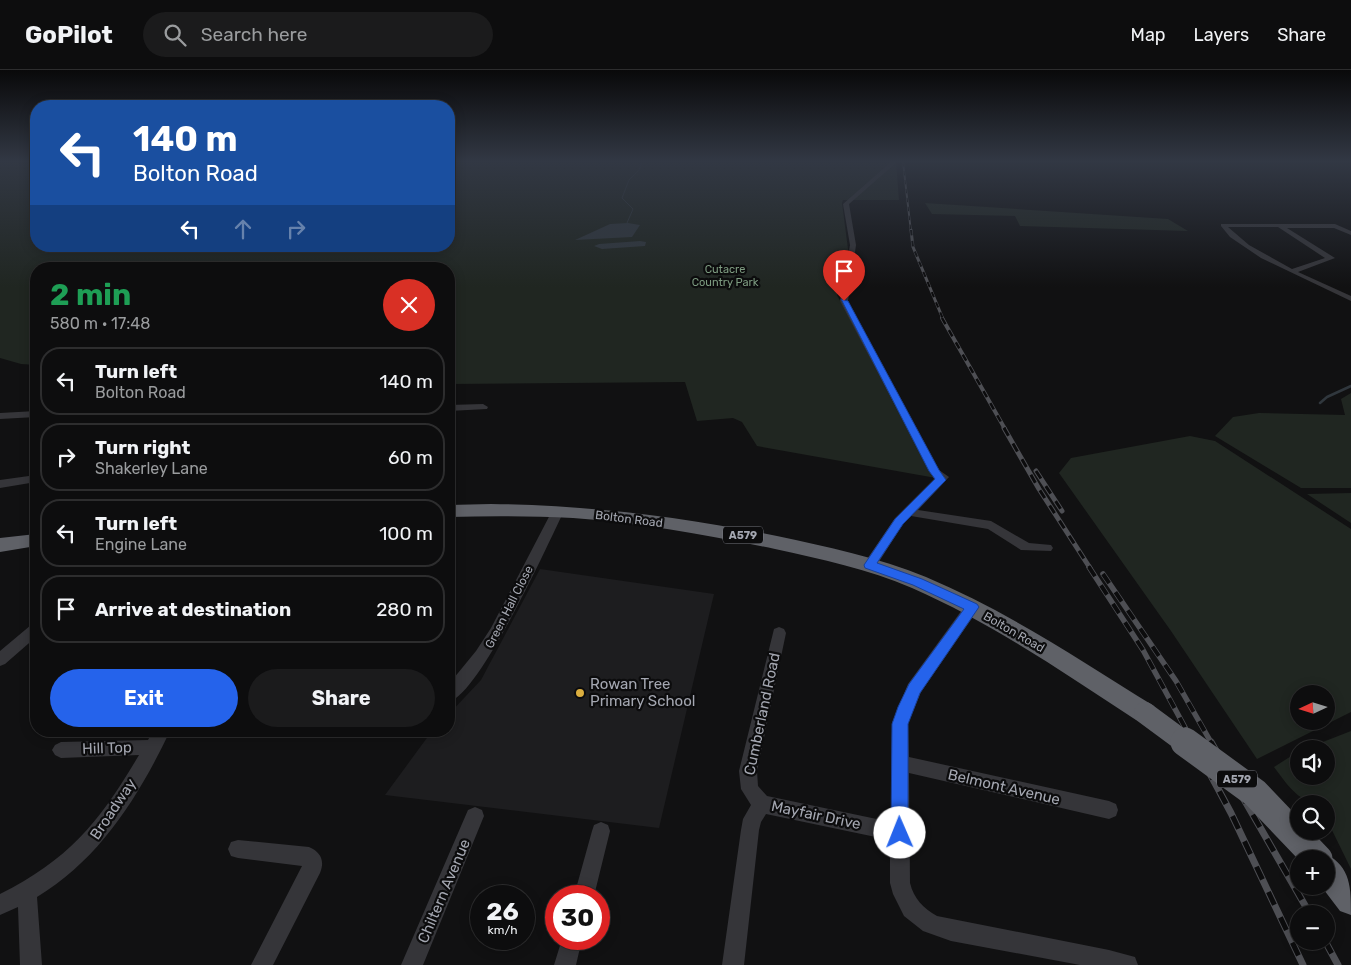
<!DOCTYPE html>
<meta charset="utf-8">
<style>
:root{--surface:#0d0d0e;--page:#1b1b1c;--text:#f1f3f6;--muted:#9a9c9e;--line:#2d2d2e;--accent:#2563eb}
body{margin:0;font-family:Rubik,sans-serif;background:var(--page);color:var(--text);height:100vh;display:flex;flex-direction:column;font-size:19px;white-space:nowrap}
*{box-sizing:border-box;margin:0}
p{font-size:16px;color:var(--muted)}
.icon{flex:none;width:28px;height:28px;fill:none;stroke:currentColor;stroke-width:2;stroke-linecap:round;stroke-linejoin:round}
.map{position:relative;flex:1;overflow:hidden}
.details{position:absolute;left:30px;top:192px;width:425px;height:475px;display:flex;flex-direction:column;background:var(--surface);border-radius:20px;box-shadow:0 2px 12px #0003,0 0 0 1px var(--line)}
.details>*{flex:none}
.top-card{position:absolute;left:30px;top:30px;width:425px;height:152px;border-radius:20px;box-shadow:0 2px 12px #0003,0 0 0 1px var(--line);background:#1a4fa0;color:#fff;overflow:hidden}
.needle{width:32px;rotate:266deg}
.fabs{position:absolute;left:1290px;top:615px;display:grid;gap:10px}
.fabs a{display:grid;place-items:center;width:45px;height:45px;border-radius:50%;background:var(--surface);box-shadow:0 2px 12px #0003,0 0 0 1px var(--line);font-size:25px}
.speed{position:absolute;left:470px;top:815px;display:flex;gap:10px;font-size:25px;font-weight:700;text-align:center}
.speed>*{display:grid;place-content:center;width:65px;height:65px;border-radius:50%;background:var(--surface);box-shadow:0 2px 12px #0003,0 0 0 1px var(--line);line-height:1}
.speed small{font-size:12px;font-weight:400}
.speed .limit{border:8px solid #d22;background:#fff;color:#111}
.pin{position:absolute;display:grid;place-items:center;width:42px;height:42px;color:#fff;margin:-51px -21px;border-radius:50% 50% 50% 0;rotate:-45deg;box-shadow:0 0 5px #0007}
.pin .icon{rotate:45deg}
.me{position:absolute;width:55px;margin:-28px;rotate:359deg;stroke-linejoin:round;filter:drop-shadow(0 0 4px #0008)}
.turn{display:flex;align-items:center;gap:18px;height:105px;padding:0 20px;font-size:22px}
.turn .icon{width:65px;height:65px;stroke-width:2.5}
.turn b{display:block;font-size:35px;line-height:42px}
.lanes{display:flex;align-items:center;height:48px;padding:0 20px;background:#0003;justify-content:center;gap:25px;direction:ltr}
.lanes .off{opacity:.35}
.round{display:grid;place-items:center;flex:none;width:52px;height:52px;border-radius:26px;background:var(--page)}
.overview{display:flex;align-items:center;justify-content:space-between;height:85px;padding:0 20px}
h1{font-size:30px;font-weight:700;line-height:38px;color:#1e9e55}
.cta{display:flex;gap:10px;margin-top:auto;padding:10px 20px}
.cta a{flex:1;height:58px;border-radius:30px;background:var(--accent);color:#fff;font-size:20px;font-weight:700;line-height:58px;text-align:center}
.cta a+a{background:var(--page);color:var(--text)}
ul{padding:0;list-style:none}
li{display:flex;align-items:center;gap:15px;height:68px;margin:0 10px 8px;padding:0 10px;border:2px solid var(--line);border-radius:20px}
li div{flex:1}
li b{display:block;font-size:19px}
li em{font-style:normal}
header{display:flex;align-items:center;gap:30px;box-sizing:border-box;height:70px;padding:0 25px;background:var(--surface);border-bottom:1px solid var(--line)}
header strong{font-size:24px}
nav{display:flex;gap:28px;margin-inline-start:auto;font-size:18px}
.search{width:350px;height:45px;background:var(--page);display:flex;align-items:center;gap:12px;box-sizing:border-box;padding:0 18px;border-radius:28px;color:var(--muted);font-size:19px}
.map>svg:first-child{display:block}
.built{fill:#1d1d1f}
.green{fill:#202621;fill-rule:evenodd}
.water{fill:#30373d}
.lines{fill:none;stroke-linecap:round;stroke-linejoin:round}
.stream-far1{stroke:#30373d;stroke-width:1}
.stream{stroke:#30373d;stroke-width:2.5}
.minor{fill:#353539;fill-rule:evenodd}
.highway{fill:#5f6167;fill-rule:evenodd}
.rail-far5-casing{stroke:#4e4f54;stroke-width:2}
.rail-far4-casing{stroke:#4e4f54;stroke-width:3}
.rail-far3-casing{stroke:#4e4f54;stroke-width:4}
.rail-far2-casing{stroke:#4e4f54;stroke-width:5}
.rail-far1-casing{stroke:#4e4f54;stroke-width:5.5}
.rail-casing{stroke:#4e4f54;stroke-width:7}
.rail-far5{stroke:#0c0c0d;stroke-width:1;stroke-dasharray:4.5;stroke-linecap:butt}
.rail-far4{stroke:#0c0c0d;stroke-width:2;stroke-dasharray:5.5;stroke-linecap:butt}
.rail-far3{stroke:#0c0c0d;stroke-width:2.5;stroke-dasharray:7;stroke-linecap:butt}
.rail-far2{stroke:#0c0c0d;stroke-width:3;stroke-dasharray:9;stroke-linecap:butt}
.rail-far1{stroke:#0c0c0d;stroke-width:4;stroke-dasharray:11;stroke-linecap:butt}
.rail{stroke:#0c0c0d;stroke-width:5;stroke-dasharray:14;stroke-linecap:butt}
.highway-bridge-far1{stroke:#5f6167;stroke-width:22}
.highway-bridge{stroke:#5f6167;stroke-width:29}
.route{fill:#2563eb;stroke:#184099}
.poi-dot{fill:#dcaf3f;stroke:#0c0c0d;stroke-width:2}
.labels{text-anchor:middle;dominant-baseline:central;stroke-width:4.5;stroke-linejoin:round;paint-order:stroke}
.far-park-label{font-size:11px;fill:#7d9b80;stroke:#0c0c0d}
.shield{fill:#0c0c0d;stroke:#767880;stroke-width:1}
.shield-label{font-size:11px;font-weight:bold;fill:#a4a7b1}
.street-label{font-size:12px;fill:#a4a7b1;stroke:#0c0c0d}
.near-poi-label{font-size:15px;fill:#a4a7b1;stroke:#0c0c0d;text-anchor:start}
.near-street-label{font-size:15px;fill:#a4a7b1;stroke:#0c0c0d}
</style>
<header>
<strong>GoPilot</strong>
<div class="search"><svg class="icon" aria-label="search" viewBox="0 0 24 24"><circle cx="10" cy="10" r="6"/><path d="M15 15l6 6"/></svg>Search here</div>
<nav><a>Map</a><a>Layers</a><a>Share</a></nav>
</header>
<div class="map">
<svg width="1351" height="895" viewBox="0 0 1351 895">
<rect width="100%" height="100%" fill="#111112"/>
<!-- built -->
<path class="built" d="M540 499 714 524 659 758 385 725 432 661H449V644L481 610Z"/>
<!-- green -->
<path class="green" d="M0 92 36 94V176H449V92H896L899 130H843L842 133 848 179 837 225 936 408 757 376 742 352 733 348 697 351 685 312 449 314V199H36V295L21 294 0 288Z
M925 133 1168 149 1188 161 1020 156 1015 146 932 144Z
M1351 323V418H1301L1215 366 1233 347 1259 343 1345 345 1341 329Z
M1190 366 1215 371 1351 459V642L1257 689 1171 561 1059 403 1071 388ZM1299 624H1326V651H1299Z
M1351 423V453L1307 424Z
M1351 661V799L1326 748V734C1299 734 1289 717 1274 697L1299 681V706H1326V679H1305Z"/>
<!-- water -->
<path class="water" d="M628 153 640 155 632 167 575 170 610 154Z
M640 171 646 172 645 176 602 179 594 176 599 174Z"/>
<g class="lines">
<!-- stream-far1 -->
<path class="stream-far1" d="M627 153 633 139 622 128 629 110 639 100 642 92"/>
<!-- stream -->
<path class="stream" d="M1320 333 1327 327 1351 316"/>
<!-- minor -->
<path class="minor" d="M891 92H897L849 134 856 175 848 231 939 400 949 407 918 440 991 451 1029 473 1051 475 1053 478 1051 481 1021 480 988 459 911 446 903 454 875 498H865L863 495 895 448 934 409 840 231 850 175 843 134Z
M1221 154H1335L1351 161V165L1334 158H1287L1335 188 1298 202 1351 226V231L1261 188 1230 167 1221 156ZM1228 157H1278L1325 188 1292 199 1249 175Z
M483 334 488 337 487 339 449 341V335Z
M36 341V347L0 349V343Z
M36 405V412L0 418V410Z
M558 437 564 441C547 476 481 622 449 632V614L476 581 491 558 552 441Z
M972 532 977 533 979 537 977 541 921 622 908 653 909 687 1109 731 1116 734 1118 740 1116 746 1109 749 909 703 910 813C914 829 923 838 937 846L1109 880 1135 887 1138 895H1080L951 871 923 861 904 846 893 824 890 813V770L766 744 761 752 759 760 744 895H722L741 760 743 749 751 735 741 719 739 701 774 559 779 557 784 559 786 563 757 701 758 716 767 726 891 752 892 653 908 614 967 533Z
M36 553V567L5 594 0 596V581L31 555Z
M153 661H170C139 726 100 789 37 827L42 895H20L18 837 0 845V824C70 789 100 751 139 685L61 688 55 685 52 680 55 675 61 672 148 670Z
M475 737 482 740 484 746 423 895H401L468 740Z
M601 752 608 755 610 761 594 826H574L592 761 594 755Z
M238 770 309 777C321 782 325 791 320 803L273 895H251L302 796 238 788 231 786 228 779 231 772Z
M562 869H582L576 895H554Z"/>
<!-- highway -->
<path class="highway" d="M491 434C588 435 682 447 777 466 827 477 878 487 926 507 1007 541 1080 590 1154 636L1157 643 1154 650 1145 653 1136 650C1064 603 992 553 912 518 868 499 821 489 775 479 708 465 641 453 573 448 532 446 490 446 449 447V435Z
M36 464V476L0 482V468Z
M1326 784C1351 797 1351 818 1351 845L1340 841 1321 816H1326V789H1316Z"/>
<!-- rail-far5 casing -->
<g class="rail-far5-casing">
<path id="rail-far5" d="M903 92 911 162"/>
</g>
<!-- rail-far4 casing -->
<g class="rail-far4-casing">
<path id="rail-far4" d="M911 160 913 177 943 249"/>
</g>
<!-- rail-far3 casing -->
<g class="rail-far3-casing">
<path id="rail-far3" d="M942 248 1005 359"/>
</g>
<!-- rail-far2 casing -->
<g class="rail-far2-casing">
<path id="rail-far2" d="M1004 358 1039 419 1090 498
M1036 401 1062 441"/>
</g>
<!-- rail-far1 casing -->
<g class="rail-far1-casing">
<path id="rail-far1" d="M1089 497 1143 580 1194 674
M1103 504 1176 611 1212 674"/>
</g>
<!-- rail casing -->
<g class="rail-casing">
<path id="rail" d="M1193 672 1231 743 1303 895
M1211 672 1310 844
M1325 871 1338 895"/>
</g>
<!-- rail-far5 -->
<use href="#rail-far5" class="rail-far5"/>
<!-- rail-far4 -->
<use href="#rail-far4" class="rail-far4"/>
<!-- rail-far3 -->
<use href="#rail-far3" class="rail-far3"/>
<!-- rail-far2 -->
<use href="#rail-far2" class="rail-far2"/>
<!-- rail-far1 -->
<use href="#rail-far1" class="rail-far1"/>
<!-- rail -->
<use href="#rail" class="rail"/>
<!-- highway-bridge-far1 -->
<path class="highway-bridge-far1" d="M1145 643 1187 674"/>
<!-- highway-bridge -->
<path class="highway-bridge" d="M1185 672 1255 723 1318 789"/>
</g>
<!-- sky -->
<linearGradient id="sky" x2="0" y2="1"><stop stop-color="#09090a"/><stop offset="0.42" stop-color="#323844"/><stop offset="1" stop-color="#323844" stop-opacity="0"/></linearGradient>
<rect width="1351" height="217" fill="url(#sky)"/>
<!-- route -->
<path class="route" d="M841 229 848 231 939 400 946 410 903 454 877 493 922 509 977 534 979 537 920 623 908 654V763L906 769 900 771 894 769 891 763 892 654 898 637 909 614 964 539 913 515 865 498 864 495 895 449 935 409 929 401Z"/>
<!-- markers -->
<circle class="poi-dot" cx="580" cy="623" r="5"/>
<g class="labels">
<!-- far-park labels -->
<g class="far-park-label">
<text x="725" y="199">Cutacre<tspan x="725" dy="13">Country Park</tspan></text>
</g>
<!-- shield labels -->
<g class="shield">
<rect x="723" y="456.5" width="40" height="17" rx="4"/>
<rect x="1217" y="700.5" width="40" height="17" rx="4"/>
</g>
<g class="shield-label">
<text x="743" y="465">A579</text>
<text x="1237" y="709">A579</text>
</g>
<!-- street labels -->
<g class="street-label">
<text transform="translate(629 449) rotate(7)">Bolton Road</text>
<text transform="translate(509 537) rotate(-63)">Green Hall Close</text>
<text transform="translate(1014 562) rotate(30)">Bolton Road</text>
</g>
<!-- near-poi labels -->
<g class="near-poi-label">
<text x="590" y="614">Rowan Tree<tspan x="590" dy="17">Primary School</tspan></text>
</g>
<!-- near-street labels -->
<g class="near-street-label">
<text transform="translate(762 644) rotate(-78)">Cumberland Road</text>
<text transform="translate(107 678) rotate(-2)">Hill Top</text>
<text transform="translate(1004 717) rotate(13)">Belmont Avenue</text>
<text transform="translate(113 739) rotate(-56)">Broadway</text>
<text transform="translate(816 745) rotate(12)">Mayfair Drive</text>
<text transform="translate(444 821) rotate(-67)">Chiltern Avenue</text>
</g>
</g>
</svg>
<div class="fabs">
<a><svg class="needle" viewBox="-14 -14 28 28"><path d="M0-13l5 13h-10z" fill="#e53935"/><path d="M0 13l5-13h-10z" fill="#9a9c9e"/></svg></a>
<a><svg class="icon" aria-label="sound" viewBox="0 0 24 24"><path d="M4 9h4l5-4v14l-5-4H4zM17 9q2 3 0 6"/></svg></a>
<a><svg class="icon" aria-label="search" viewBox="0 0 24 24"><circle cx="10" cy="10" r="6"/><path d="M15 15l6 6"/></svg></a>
<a>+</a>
<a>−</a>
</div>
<div class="speed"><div>26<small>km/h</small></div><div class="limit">30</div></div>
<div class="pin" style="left:844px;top:231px;background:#d93025"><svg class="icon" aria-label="arrive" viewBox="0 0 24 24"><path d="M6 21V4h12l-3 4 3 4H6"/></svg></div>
<svg class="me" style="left:900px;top:763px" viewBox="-20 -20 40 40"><circle r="19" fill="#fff"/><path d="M0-13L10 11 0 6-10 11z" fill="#2563eb"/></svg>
<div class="top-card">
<div class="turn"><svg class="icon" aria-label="left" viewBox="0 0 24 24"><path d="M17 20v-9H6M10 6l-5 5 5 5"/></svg><div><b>140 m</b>Bolton Road</div></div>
<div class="lanes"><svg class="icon" aria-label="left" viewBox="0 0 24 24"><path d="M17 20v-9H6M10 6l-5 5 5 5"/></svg><svg class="icon off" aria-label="ahead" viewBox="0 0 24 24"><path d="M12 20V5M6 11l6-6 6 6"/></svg><svg class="icon off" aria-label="right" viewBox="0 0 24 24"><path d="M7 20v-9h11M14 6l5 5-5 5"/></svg></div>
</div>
<section class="details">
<div class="overview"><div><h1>2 min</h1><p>580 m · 17:48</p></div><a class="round" style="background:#d93025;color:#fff"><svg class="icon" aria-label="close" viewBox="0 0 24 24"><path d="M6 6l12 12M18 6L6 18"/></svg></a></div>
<ul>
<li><svg class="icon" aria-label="left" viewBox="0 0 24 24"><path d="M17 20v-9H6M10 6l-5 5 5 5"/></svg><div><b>Turn left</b><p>Bolton Road</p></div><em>140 m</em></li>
<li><svg class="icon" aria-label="right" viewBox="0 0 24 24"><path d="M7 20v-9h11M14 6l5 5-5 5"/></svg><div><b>Turn right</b><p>Shakerley Lane</p></div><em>60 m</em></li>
<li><svg class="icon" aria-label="left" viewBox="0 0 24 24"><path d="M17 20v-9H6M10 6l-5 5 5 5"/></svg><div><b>Turn left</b><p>Engine Lane</p></div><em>100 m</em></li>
<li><svg class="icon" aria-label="arrive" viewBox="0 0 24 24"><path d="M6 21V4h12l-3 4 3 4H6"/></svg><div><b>Arrive at destination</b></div><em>280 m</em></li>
</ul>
<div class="cta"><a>Exit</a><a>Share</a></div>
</section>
</div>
